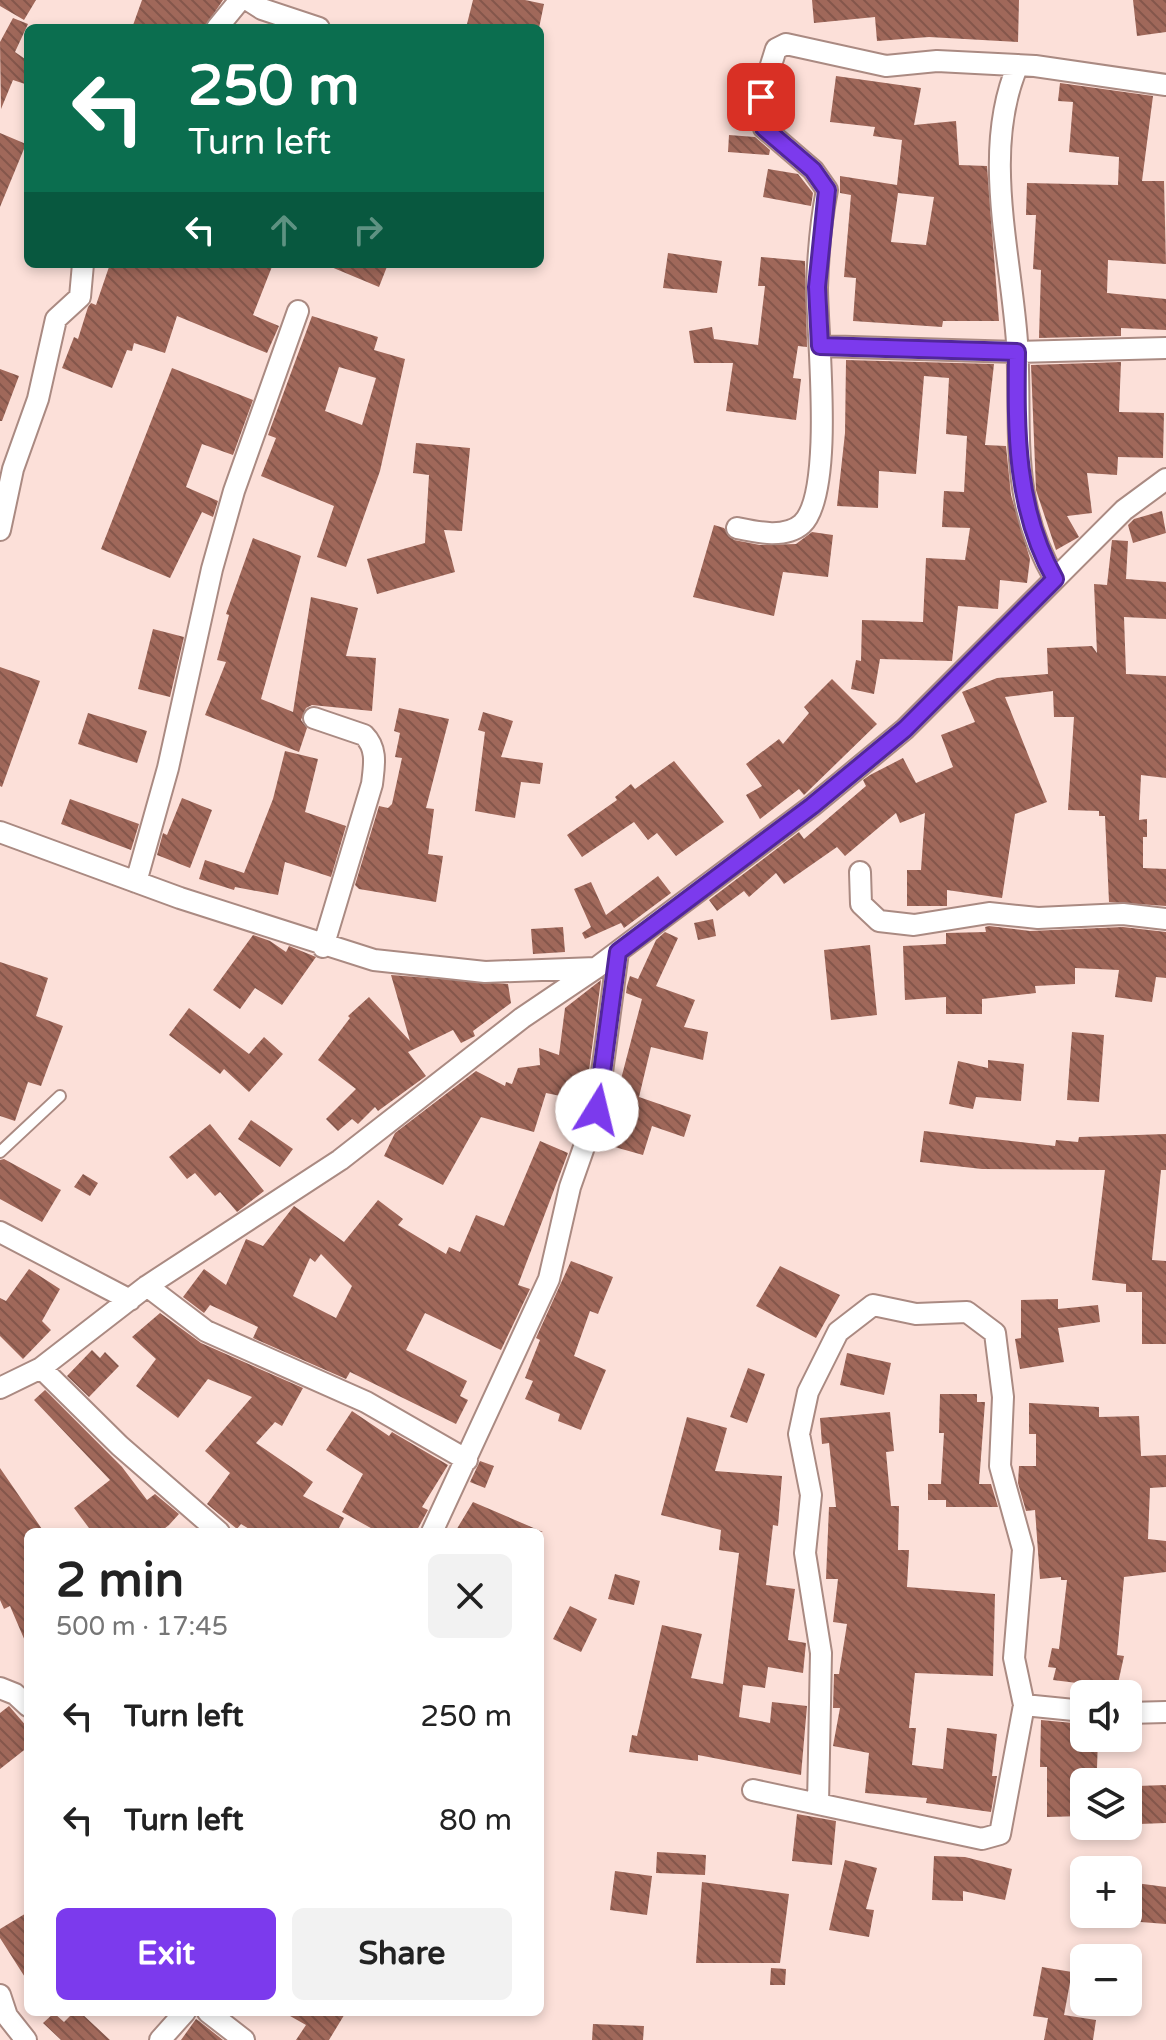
<!DOCTYPE html>
<meta charset="utf-8">
<style>
:root{--surface:#fff;--page:#f2f2f2;--text:#222;--muted:#767676;--accent:#7c3aed}
body{margin:0;font-family:"Varela Round",sans-serif;background:var(--page);color:var(--text);height:100vh;display:flex;flex-direction:column;font-size:30px;white-space:nowrap}
*{box-sizing:border-box;margin:0}
p{font-size:26px;color:var(--muted)}
.icon{flex:none;width:44px;height:44px;fill:none;stroke:currentColor;stroke-width:2;stroke-linecap:round;stroke-linejoin:round}
.map{position:relative;flex:1;overflow:hidden}
.sheet{position:absolute;left:24px;top:1528px;width:520px;height:488px;display:flex;flex-direction:column;background:var(--surface);border-radius:12px;box-shadow:0 4px 12px #0003}
.sheet>*{flex:none}
.top-card{position:absolute;left:24px;top:24px;width:520px;height:244px;border-radius:12px;box-shadow:0 4px 12px #0003;background:#0b6e4f;color:#fff;overflow:hidden}
.fabs{position:absolute;left:1070px;top:1680px;display:grid;gap:16px}
.fabs a{display:grid;place-items:center;width:72px;height:72px;border-radius:12px;background:var(--surface);box-shadow:0 4px 12px #0003;font-size:40px}
.pin{position:absolute;display:grid;place-items:center;width:68px;height:68px;color:#fff;margin:-34px;border-radius:16px;box-shadow:0 4px 12px #0006}
.me{position:absolute;width:88px;margin:-44px;rotate:9deg;stroke-linejoin:round;filter:drop-shadow(0 0 6px #0008)}
.turn{display:flex;align-items:center;gap:28px;height:168px;padding:0 32px;font-size:36px}
.turn .icon{width:104px;height:104px;stroke-width:2.5}
.turn b{display:block;font-size:56px;line-height:68px}
.lanes{display:flex;align-items:center;height:76px;padding:0 32px;background:#0003;justify-content:center;gap:40px;direction:ltr}
.lanes .off{opacity:.35}
.round{display:grid;place-items:center;flex:none;width:84px;height:84px;border-radius:12px;background:var(--page)}
.headline{display:flex;align-items:center;justify-content:space-between;height:136px;padding:0 32px}
h1{font-size:48px;font-weight:800;line-height:60px}
.cta{display:flex;gap:16px;margin-top:auto;padding:16px 32px}
.cta a{flex:1;height:92px;border-radius:12px;background:var(--accent);color:#fff;font-size:32px;font-weight:800;line-height:92px;text-align:center}
.cta a+a{background:var(--page);color:var(--text)}
ul{padding:0;list-style:none}
li{display:flex;align-items:center;gap:24px;height:104px;padding:0 32px}
li div{flex:1}
li b{display:block;font-size:30px}
li em{font-style:normal}
.map>svg:first-child{display:block}
.building{fill:url(#building-back-hatch);fill-rule:evenodd}
.lines{fill:none;stroke-linecap:round;stroke-linejoin:round}
.lane-casing{stroke:#aa8a82;stroke-width:14}
.street-casing{stroke:#aa8a82;stroke-width:24}
.lane{stroke:#fff;stroke-width:10}
.street{stroke:#fff;stroke-width:20}
.route-casing{stroke:#51269a;stroke-width:20}
.route{stroke:#7c3aed;stroke-width:14}
</style>
<div class="map">
<svg width="1166" height="2040" viewBox="0 0 1166 2040">
<defs>
<pattern id="building-back-hatch" width="6" height="6" patternUnits="userSpaceOnUse" patternTransform="scale(2)"><rect width="6" height="6" fill="#a0685a"/><path d="M-1 5l2 2M0 0l6 6M5-1l2 2" fill="none" stroke="#84564b"/></pattern>
</defs>
<rect width="100%" height="100%" fill="#fce0d9"/>
<!-- building -->
<path class="building" d="M0 0H36L24 20 0 6Z
M142 0H223L204 28H132Z
M473 0H525L544 4 539 28H466Z
M812 0H1019L1018 42 929 37 877 41 875 17 814 23Z
M1133 0H1166V32L1137 36Z
M13 18 28 24 15 52 28 61V85L13 80 1 109 0 42Z
M836 76 921 88 914 125 956 121 959 165 987 166 999 321H943L942 327 853 321 856 278 844 277 851 195 840 193V176L897 185 902 140 873 136 875 127 830 122ZM898 193 934 197 926 245 891 242Z
M1060 83 1153 96 1142 181H1164L1166 264 1108 260 1107 293 1166 299V330L1121 328V336L1039 338 1041 270 1033 269 1036 215H1026L1027 183 1118 185 1119 157 1069 152 1073 102 1058 101Z
M0 133 26 144 0 207Z
M729 135 755 137 770 150 769 155 728 152Z
M768 169 798 174 813 193 811 206 763 197Z
M668 253 722 261 717 293 663 288Z
M761 257 805 261 807 347 798 346 793 378 801 379 796 420 726 411 733 363H694L689 331 712 327 714 339 758 345 765 286H758Z
M110 264H273L253 315 279 326 267 353 177 316 165 353 134 343 132 351 127 350 112 388 62 368 74 337 78 339 88 307 91 303 96 305Z
M324 264H388L379 287Z
M312 316 378 337 374 350 405 359 380 471 346 567 317 557 334 506 261 476 276 438 268 435ZM339 367 376 378 362 425 325 411Z
M846 360 994 364 985 445 1006 446 1011 495 1030 559 1027 583 1000 580 998 609 958 606 952 661 880 659 874 694 851 689 856 660 861 661 862 620 923 622 926 558 965 560 970 528 942 527 944 491 964 492 967 436 946 434 949 378 924 376 916 474 879 471 878 508 837 506 845 433Z
M1121 362 1119 412 1164 413 1163 458 1118 457 1117 475 1087 473 1092 513 1067 516 1079 537 1056 550 1036 490 1031 365Z
M172 368 253 400 233 455 202 444 186 487 218 501 213 517 202 512 170 578 101 549Z
M0 369 19 376 2 421H0Z
M416 443 470 448 462 531 444 530 455 572 377 594 367 559 425 543 429 475 413 473Z
M1162 511 1166 533 1133 543 1128 525 1134 519Z
M714 525 724 528 734 540 760 545 796 544 812 532 833 535 828 577 783 572 774 616 693 597Z
M253 538 301 556 261 699 293 712 311 597 358 608 346 656 376 658 372 711 312 705 306 708 301 720 307 728 299 752 205 715 226 662 217 660 229 615 226 614Z
M1112 540 1128 541 1126 579 1166 582V619L1124 617 1126 674 1166 676V778L1141 775 1139 820 1147 819V837H1143V868L1166 869V906L1109 902 1105 816H1099V811L1068 810 1074 717H1054L1053 691 1005 697 1047 802 1015 814 1002 898 947 890V906H907V870H921L925 813 900 823 896 813 845 856 837 847 784 884 776 873 749 897 744 891 717 911 709 900 799 832 804 839 866 786 863 780 870 775 903 758 916 783 953 767 941 735 975 722 962 692 997 678 1048 674 1047 648 1092 646 1097 653 1094 584 1107 585Z
M153 629 184 637 170 697 138 689Z
M0 667 40 681 2 787 0 786Z
M832 679 877 724 804 795 799 789 760 819 746 795 762 786 746 764 779 739 783 744 809 713 804 707Z
M399 708 449 719 426 808 434 809 428 854 443 856 436 902 359 889 355 885 379 806 388 808 392 804 402 758 395 757 400 733 394 731Z
M483 712 513 721 501 757 543 763 540 784 521 782 515 818 475 811 485 732 478 730Z
M88 713 147 731 137 763 78 744Z
M285 751 318 759 305 812 346 826 331 877 285 862 278 895 235 887 234 890 199 879 205 860 244 873 273 799Z
M674 761 724 822 676 856 657 833 648 840 634 822 582 857 567 835 617 800 615 797 631 784 635 789Z
M182 798 212 810 190 868 157 855 163 833 167 835Z
M70 799 139 824 131 850 61 824Z
M658 876 671 893 624 928 621 923 585 939 582 933 591 927 574 889 591 882 606 915Z
M713 919 716 936 698 940 694 923Z
M989 926 1030 931 1123 927 1166 932V978L1156 977 1152 1002 1115 997 1119 970 1075 968V984L1035 986 1036 993 982 999V1014H946V997L905 1000 903 946 946 944V933L986 932 985 927Z
M563 927 565 952 533 954 531 929Z
M665 932 678 938 656 986 695 1000 684 1027 708 1032 703 1060 651 1047 639 1097 691 1115 684 1137 652 1126 643 1155 604 1144 642 999 626 993 627 986 630 976 638 979 656 940Z
M253 935 270 941 286 952 289 946 316 957 282 1005 255 988 240 1009 213 990Z
M870 945 877 1015 831 1020 824 950Z
M0 962 48 978 36 1016 63 1026 41 1086 28 1082 15 1121 0 1116Z
M391 975 508 984 511 1003 473 1031 475 1036 461 1043 453 1030 408 1052 426 1076 378 1111 375 1107 358 1124 352 1119 338 1131 326 1119 356 1089 318 1060 350 1018 348 1016 369 997 410 1041Z
M601 980 585 1101 546 1093 534 1132 481 1117 443 1185 384 1156 395 1133 476 1071 505 1086 506 1082 512 1084 518 1068 540 1065 539 1048 559 1055 565 1008Z
M189 1008 249 1054 264 1037 283 1054 249 1092 224 1069 220 1074 169 1035Z
M1072 1032 1104 1035 1099 1102 1067 1100Z
M988 1060 1024 1064 1021 1101 976 1097 973 1109 949 1104 958 1061 988 1068Z
M251 1120 293 1149 280 1167 238 1139Z
M210 1124 264 1191 237 1212 220 1192 215 1196 195 1173 187 1179 169 1157Z
M924 1131 1055 1146 1056 1140 1078 1142 1079 1137 1166 1134V1170H1161L1152 1260 1166 1261V1344H1142V1292H1126V1284L1092 1280 1105 1170 982 1169 920 1162Z
M540 1141 568 1153 518 1285 530 1289 501 1350 425 1313 406 1350 467 1381 460 1396 468 1400 456 1424 350 1372 346 1379 253 1338 258 1327 210 1305 204 1313 183 1297 204 1269 226 1285 246 1239 263 1246 294 1206 344 1242 378 1200 403 1219 398 1225 446 1254 449 1247 460 1252 476 1215 504 1226ZM321 1254 352 1286 336 1318 293 1296 310 1258 315 1262Z
M4 1159 61 1190 42 1222 0 1199V1160Z
M83 1174 98 1183 90 1196 74 1187Z
M571 1261 613 1277 598 1314 590 1311 574 1356 606 1370 581 1430 558 1421 560 1414 525 1399 533 1381 525 1378 540 1340 536 1338Z
M780 1266 840 1295 816 1338 756 1306Z
M29 1269 60 1289 42 1321 51 1330 23 1359 0 1336V1298L6 1301Z
M1058 1299V1309L1098 1305 1100 1322 1058 1328 1064 1362 1020 1369 1015 1339 1021 1338V1300Z
M160 1313 201 1343 303 1388 282 1426 275 1422 256 1443 313 1482 303 1496 344 1518 337 1532H254L241 1524 237 1529 207 1504 230 1473 205 1451 252 1397 208 1379 178 1418 136 1386 156 1359 132 1337Z
M92 1350 100 1358 105 1352 119 1366 89 1397 67 1376Z
M847 1353 891 1363 884 1395 840 1385Z
M748 1368 765 1374 747 1423 730 1417Z
M45 1390 122 1467 147 1500 155 1494 179 1514 169 1525 160 1532H92L74 1508 110 1480 34 1400Z
M940 1394H977V1402H985L979 1484H991L998 1507H946V1500H928V1484H941L944 1433H939Z
M1029 1403 1099 1407V1417L1139 1416 1141 1456 1166 1455V1487L1150 1488 1148 1539 1166 1541V1572L1124 1577 1117 1655 1124 1656 1117 1688 1053 1680 1056 1668 1048 1667 1052 1648 1059 1649 1067 1580H1061V1577L1040 1579 1035 1510 1026 1511 1018 1483 1019 1466H1036V1434H1029Z
M352 1411 389 1436 392 1432 448 1465 422 1507 428 1510 416 1532H378L342 1512 363 1474 326 1450Z
M890 1412 894 1451 886 1452 891 1506H899L898 1550H909L907 1587 995 1594 993 1676 915 1673 909 1728H916L912 1765 943 1769 947 1728 997 1734 992 1776H997L991 1812 926 1803 927 1798 865 1793 869 1753 833 1746 840 1708H833L834 1674H839L847 1624 833 1622 838 1579H826L829 1507H836L829 1443 822 1444 820 1418Z
M687 1417 727 1428 715 1471 782 1476 778 1526 773 1525 766 1585 795 1589 788 1640 806 1643 803 1673 768 1667 765 1688 743 1685 739 1717 770 1723 772 1702 807 1706 801 1775 698 1755V1761L629 1752 632 1735 637 1736 662 1625 702 1634 691 1678 723 1684 739 1553 719 1550 721 1530 661 1515Z
M480 1461 494 1466 485 1488 470 1482Z
M0 1468 44 1532H28V1648L10 1606 4 1609 0 1600Z
M473 1502 543 1532H455Z
M615 1574 640 1581 634 1605 608 1599Z
M570 1606 597 1619 581 1652 553 1639Z
M9 1706 28 1728V1747L0 1769V1713Z
M1041 1720 1084 1724V1738H1098L1097 1768H1084V1816L1047 1817V1767H1040Z
M1166 1785V1823L1139 1824 1137 1786Z
M797 1814 836 1821 832 1865 792 1861Z
M657 1852 706 1855 705 1875 656 1873Z
M934 1856 965 1857 1012 1869 1005 1900 963 1891V1901L932 1900Z
M845 1860 877 1868 866 1909 874 1910 869 1937 829 1930Z
M615 1871 652 1876 647 1915 610 1910Z
M702 1882 789 1894 780 1963H696Z
M1128 1882 1166 1887V1924L1128 1921Z
M28 1912V1982L0 1938V1929Z
M1042 1967 1072 1972 1064 2015 1096 2020 1093 2040H1044L1048 2018 1033 2016Z
M771 1968 786 1969 785 1985H770Z
M74 2012H80L110 2040H61L43 2023 54 2013 64 2022Z
M283 2012H346L329 2040H296L306 2025Z
M196 2019 199 2021 223 2040H181Z
M593 2024 644 2026 643 2040H592Z"/>
<g class="lines">
<!-- lane casing -->
<g class="lane-casing">
<path id="lane" d="M0 1152 60 1096"/>
</g>
<!-- street casing -->
<g class="street-casing">
<path id="street" d="M248 0 262 9 319 28
M217 28 240 0
M1018 65C981 150 1011 254 1017 342 1022 429 1008 499 1055 579
M820 346 1017 352 1166 348
M737 528C756 532 785 539 802 524 835 493 817 334 817 288 818 257 821 220 827 190L813 170 764 128 761 97 776 49 786 44 886 66 937 61 1035 66 1166 85
M0 530 13 469 38 399 56 319 80 297 83 264
M314 718 364 735C378 749 374 766 372 784L323 947
M0 832 180 898 374 960 485 972 596 968
M860 872 861 904 879 921 914 925 989 913 1038 918 1123 914 1166 919
M136 882 168 768 212 569 234 491 298 311
M0 1232 130 1300
M147 1286 206 1331 366 1402 467 1460
M41 1368 120 1446 219 1532
M0 1388 41 1368 147 1286 340 1160 522 1018 596 968 812 806 905 729 1124 510 1166 479
M432 1532 549 1279 570 1187 597 1110 618 952
M0 1688 15 1694 28 1706
M1128 1713 1166 1712
M753 1790 982 1839 1000 1834 1024 1705
M818 1804 821 1653 805 1553 811 1495 799 1434 808 1392 838 1332 873 1305 916 1314 967 1312 995 1333 1003 1397 1000 1466 1023 1549 1014 1658 1024 1705 1084 1711
M0 1995 7 2016 26 2040
M208 2012 244 2040
M160 2040 185 2012"/>
</g>
<!-- lane -->
<use href="#lane" class="lane"/>
<!-- street -->
<use href="#street" class="street"/>
</g>
<g class="lines">
<!-- route casing -->
<g class="route-casing">
<path id="route" d="M597 1110 618 952 812 806 905 729 1055 579C1015 509 1016 430 1017 352L820 346 817 287 827 190 813 170 764 128 761 97"/>
</g>
<!-- route -->
<use href="#route" class="route"/>
</g>
</svg>
<div class="fabs">
<a><svg class="icon" aria-label="sound" viewBox="0 0 24 24"><path d="M4 9h4l5-4v14l-5-4H4zM17 9q2 3 0 6"/></svg></a>
<a><svg class="icon" aria-label="layers" viewBox="0 0 24 24"><path d="M12 4l9 5-9 5-9-5zM3 14l9 5 9-5"/></svg></a>
<a>+</a>
<a>−</a>
</div>
<div class="pin" style="left:761px;top:97px;background:#d93025"><svg class="icon" aria-label="arrive" viewBox="0 0 24 24"><path d="M6 21V4h12l-3 4 3 4H6"/></svg></div>
<svg class="me" style="left:597px;top:1110px" viewBox="-20 -20 40 40"><circle r="19" fill="#fff"/><path d="M0-13L10 11 0 6-10 11z" fill="#7c3aed"/></svg>
<div class="top-card">
<div class="turn"><svg class="icon" aria-label="left" viewBox="0 0 24 24"><path d="M17 20v-9H6M10 6l-5 5 5 5"/></svg><div><b>250 m</b>Turn left</div></div>
<div class="lanes"><svg class="icon" aria-label="left" viewBox="0 0 24 24"><path d="M17 20v-9H6M10 6l-5 5 5 5"/></svg><svg class="icon off" aria-label="ahead" viewBox="0 0 24 24"><path d="M12 20V5M6 11l6-6 6 6"/></svg><svg class="icon off" aria-label="right" viewBox="0 0 24 24"><path d="M7 20v-9h11M14 6l5 5-5 5"/></svg></div>
</div>
<section class="sheet">
<div class="headline"><div><h1>2 min</h1><p>500 m · 17:45</p></div><a class="round"><svg class="icon" aria-label="close" viewBox="0 0 24 24"><path d="M6 6l12 12M18 6L6 18"/></svg></a></div>
<ul>
<li><svg class="icon" aria-label="left" viewBox="0 0 24 24"><path d="M17 20v-9H6M10 6l-5 5 5 5"/></svg><div><b>Turn left</b></div><em>250 m</em></li>
<li><svg class="icon" aria-label="left" viewBox="0 0 24 24"><path d="M17 20v-9H6M10 6l-5 5 5 5"/></svg><div><b>Turn left</b></div><em>80 m</em></li>
</ul>
<div class="cta"><a>Exit</a><a>Share</a></div>
</section>
</div>
